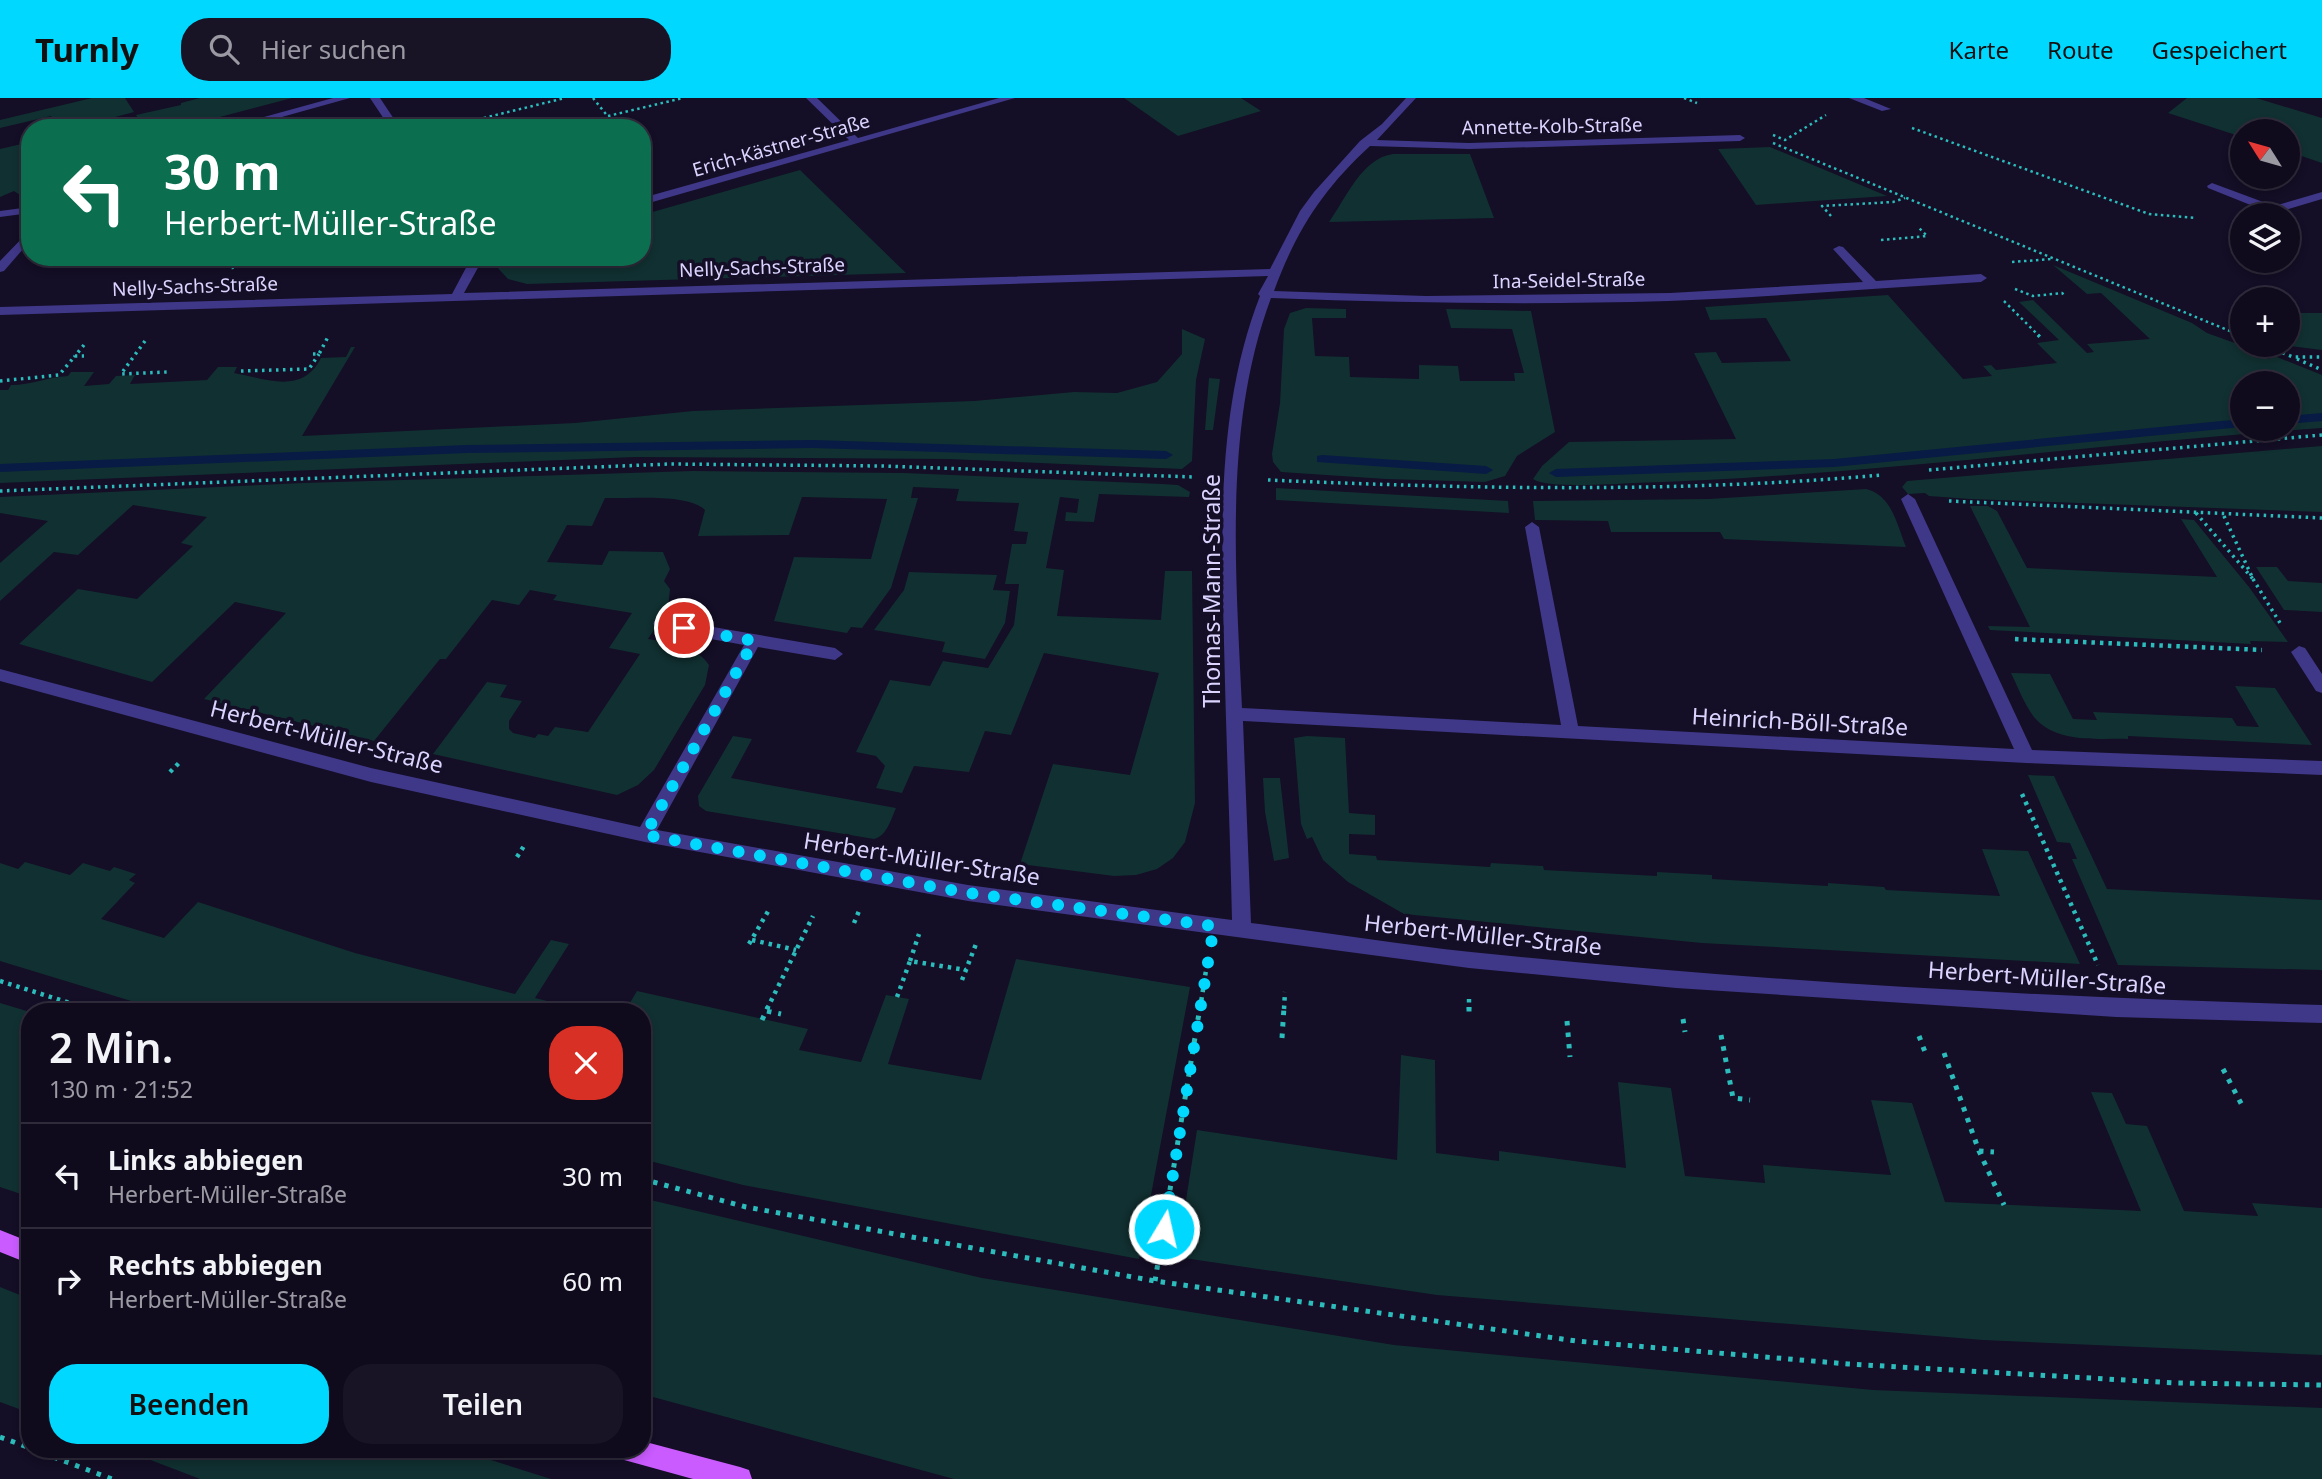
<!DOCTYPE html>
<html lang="de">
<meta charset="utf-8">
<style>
:root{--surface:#0f0a1c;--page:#181325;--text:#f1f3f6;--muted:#9b9aa3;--line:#2f2b3b;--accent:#00d8ff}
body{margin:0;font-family:"Noto Sans",sans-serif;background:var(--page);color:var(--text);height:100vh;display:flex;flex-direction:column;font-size:26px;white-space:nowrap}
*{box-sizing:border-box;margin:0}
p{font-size:23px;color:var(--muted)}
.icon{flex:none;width:38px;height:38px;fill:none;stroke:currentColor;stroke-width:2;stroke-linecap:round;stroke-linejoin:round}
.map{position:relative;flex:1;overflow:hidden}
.details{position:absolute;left:21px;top:905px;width:630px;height:455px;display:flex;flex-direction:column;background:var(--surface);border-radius:28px;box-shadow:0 4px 10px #0003,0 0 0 2px var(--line)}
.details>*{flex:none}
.top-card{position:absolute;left:21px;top:21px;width:630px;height:147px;border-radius:28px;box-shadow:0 4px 10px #0003,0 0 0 2px var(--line);background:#0b6e4f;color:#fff;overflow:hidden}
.needle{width:46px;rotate:307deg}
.controls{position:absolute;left:2230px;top:21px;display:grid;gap:14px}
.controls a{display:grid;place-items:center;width:70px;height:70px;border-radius:50%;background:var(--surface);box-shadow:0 4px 10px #0003,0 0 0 2px var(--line);font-size:35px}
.pin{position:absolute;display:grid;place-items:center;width:60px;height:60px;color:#fff;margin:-30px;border:4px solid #fff;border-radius:50%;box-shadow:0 2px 7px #0007}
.me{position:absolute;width:77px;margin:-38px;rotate:9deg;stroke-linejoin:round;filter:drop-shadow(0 0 5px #0008)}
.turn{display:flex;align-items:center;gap:24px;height:147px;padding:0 28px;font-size:32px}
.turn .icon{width:91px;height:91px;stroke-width:2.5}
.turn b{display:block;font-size:49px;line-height:60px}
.round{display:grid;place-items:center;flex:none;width:74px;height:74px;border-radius:28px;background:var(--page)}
.overview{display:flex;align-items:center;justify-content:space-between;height:119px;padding:0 28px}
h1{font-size:42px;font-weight:600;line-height:52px}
.button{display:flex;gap:14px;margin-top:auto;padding:14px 28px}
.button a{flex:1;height:80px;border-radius:28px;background:var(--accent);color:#111;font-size:28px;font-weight:600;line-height:80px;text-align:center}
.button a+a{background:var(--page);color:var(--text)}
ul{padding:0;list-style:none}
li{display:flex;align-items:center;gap:21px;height:105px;padding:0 28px;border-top:2px solid var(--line)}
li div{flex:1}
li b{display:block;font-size:26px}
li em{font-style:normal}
header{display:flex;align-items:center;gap:42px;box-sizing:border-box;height:98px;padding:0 35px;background:var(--accent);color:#111}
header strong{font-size:33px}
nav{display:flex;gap:38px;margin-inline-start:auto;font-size:24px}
.search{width:490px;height:63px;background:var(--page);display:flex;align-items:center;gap:18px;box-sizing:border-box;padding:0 24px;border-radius:28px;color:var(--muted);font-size:26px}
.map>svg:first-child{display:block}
.green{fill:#113031;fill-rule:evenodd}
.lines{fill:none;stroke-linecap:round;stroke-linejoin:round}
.stream{fill:#081b45;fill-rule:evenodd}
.path-far3{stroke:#2bbcbb;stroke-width:2.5;stroke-dasharray:2.5 3.5;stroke-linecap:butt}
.path-far2{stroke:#2bbcbb;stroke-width:3.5;stroke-dasharray:2.5 4.5;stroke-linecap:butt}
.path-far1{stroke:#2bbcbb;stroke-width:4.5;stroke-dasharray:3.5 5;stroke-linecap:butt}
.path{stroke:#2bbcbb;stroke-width:5;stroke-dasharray:4.5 7;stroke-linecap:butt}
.minor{fill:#3f3787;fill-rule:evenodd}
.major{fill:#ca5bff;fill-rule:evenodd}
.route{stroke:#00d8ff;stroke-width:12;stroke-dasharray:0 21.6}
.labels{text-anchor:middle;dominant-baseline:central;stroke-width:7;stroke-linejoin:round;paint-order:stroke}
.far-street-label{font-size:19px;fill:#dbd4ff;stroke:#140e26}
.street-label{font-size:23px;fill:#dbd4ff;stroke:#140e26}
</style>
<header>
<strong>Turnly</strong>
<div class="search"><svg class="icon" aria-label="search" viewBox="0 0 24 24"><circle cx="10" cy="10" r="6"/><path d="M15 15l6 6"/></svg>Hier suchen</div>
<nav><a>Karte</a><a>Route</a><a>Gespeichert</a></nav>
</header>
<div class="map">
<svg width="2322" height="1381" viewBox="0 0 2322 1381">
<rect width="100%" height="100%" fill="#140e26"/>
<!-- green -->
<path class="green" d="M92 0H125L134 14 74 30H57L51 18 0 30V22Z
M200 0H292L178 30H144L136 17 181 7V5Z
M1124 0H1241L1261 13 1178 38Z
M2187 0H2256L2322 20V65L2287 53V33H2242V39L2168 15Z
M30 44V95L20 97 14 93 0 99V51Z
M1770 49 1887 98 1756 107 1718 51Z
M1393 56H1470L1494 120 1329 124C1346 100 1362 60 1393 56Z
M800 72 906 175 527 186 508 181 496 168 498 159H642V117Z
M2053 167 2192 225 2207 235 2246 249 2245 253 2269 261 2272 257 2322 277V330C2092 346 1863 378 1633 385 1613 386 1547 391 1533 381L1542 368 1569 344 1736 341 1694 255 1716 254 1722 265 1791 263 1766 220 1710 222 1705 209 1888 197 1963 281 1992 278 1983 268 1991 267 1996 272 2057 265 2037 245 2059 242 2019 204 2033 202 2087 255 2094 254 2087 246 2150 241 2101 195 2087 196ZM2242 285H2287V331H2242Z
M1306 210 1346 211V220H1312L1315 258 1349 259 1350 279 1419 281V267L1458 268 1460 283H1515L1514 275H1524L1512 231 1451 230 1446 211 1531 213 1555 334 1517 358 1505 378 1485 384 1386 381 1281 374 1273 364 1272 356 1280 305 1284 231 1290 215Z
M2287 215H2322V252L2282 247H2287Z
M1182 231 1205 241 1196 282 1192 363 1182 371 949 361 635 359 0 385V292H8L11 287C31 287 48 279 68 278L71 274H94L84 288 109 286 116 278 135 277 130 286 207 282 218 269H237L234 275C267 281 302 297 321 260L346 259 351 249H355L302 338 575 325 693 313 974 303 1074 294 1117 295 1157 284 1182 256Z
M1209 280 1220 281 1213 332H1205Z
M2322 348V414L1970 401 1929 398 1925 395 1908 396 1902 389 1907 383Z
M693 373 904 375 1162 386 1178 387 1190 394 1189 399 1099 396 1094 424 1065 423 1066 414 1077 415 1079 401 1060 399 1046 470 1064 472 1057 518 1161 522 1165 473H1192L1195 705 1185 744 1173 760 1157 771 1136 777 1114 778 1020 766 1053 666 1130 677 1159 575 1044 555 1011 637 985 633 969 674 914 668 902 695 876 690 885 668 876 658 856 654 890 582 930 588 943 563 988 570 1014 527 1019 486H1005L1012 446H1026L1028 434 1014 433 1019 405 956 403 959 391 913 389 911 400H918L891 490 862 530 851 529 847 535 774 523 794 459 871 461 887 401 802 399 789 437 698 438 705 412C688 395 630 401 605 400L592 428 567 427 547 464 602 467 609 453 663 454 670 471 664 483 670 491 668 510 648 541C670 545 695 546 709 567L705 587 654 672 638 687 617 697 433 656 487 584 507 587 500 599 522 603 509 623V631L513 635 535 640 538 636 548 638 555 629 588 634 640 556 609 550 632 515 553 502 557 497 530 492 519 507 492 502 446 561H440L374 643 204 601 286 515 235 504 152 584 19 546 78 491 137 501 193 448 181 445 207 419 133 407 78 457 54 454 0 503V465L48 423 0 415V399L303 385Z
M1276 390 1508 403 1509 415 1276 402Z
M1866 391C1892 397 1897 427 1906 449L1724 441 1720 434H1611L1608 423 1535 422 1533 403 1709 401Z
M1970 408H1988L1997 413 2027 470 2217 479 2181 421 2194 422 2249 489 2288 544 2250 543 2251 546 1990 532 1988 528 2030 529Z
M2256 469H2277L2288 483 2322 485V514L2284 512Z
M909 474 997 477 993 492 1010 493 1005 525 985 561 942 554 945 544 874 532 904 492Z
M2011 575 2050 576 2073 621 2097 622 2093 614 2232 620 2237 628 2259 629 2235 588 2275 590 2312 647 2128 638V641C2098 640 2056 646 2034 619 2024 606 2018 589 2011 575Z
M733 638 752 641 731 680 896 710C891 721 887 738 874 741L706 713 699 708 698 698Z
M1307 638 1345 640 1349 715 1375 717V737L1349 736V756L1376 758 1377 762 1490 769 1491 765 1543 768 1544 772 1657 778V774L1712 777V781L1828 788V785L1884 789 1886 792 2000 798 1982 751 2028 753 2080 866 1702 845 1404 816 1348 784 1323 762 1312 739 1307 741 1301 726 1294 640Z
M2028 677 2054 678 2107 791 2322 802V872L2118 867 2072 761H2077L2070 745 2057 744Z
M1263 680H1280L1289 760 1274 763 1265 714Z
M25 764 70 777 83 765 110 773 114 769 136 776 129 782 135 785 101 821 164 840 198 804 355 855 515 896 551 842 569 846 535 900 588 913H164L0 863V765L18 771Z
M1016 861 1190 889 1139 1161 743 1087 642 1061V914L625 913 637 893 808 931 799 952 861 964 886 897 909 901 888 966 981 982Z
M0 905 30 914V1099L0 1089Z
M1401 957 1435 962 1436 1055 1499 1063V1053L1626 1070 1618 984 1671 990 1685 1078 1765 1085 1763 1067 1891 1077 1871 1002 1912 1005 1945 1104 2141 1113 2091 994 2112 995 2126 1026 2147 1028 2184 1113 2258 1118 2252 1105 2322 1110V1257L1983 1242 1437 1197 1177 1159 1197 1032 1397 1062Z
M642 1100 982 1180 1394 1247 1873 1292 2322 1310V1381H954L642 1296Z
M0 1189 30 1201V1315L0 1304Z
M122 1351H456L551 1381H200Z"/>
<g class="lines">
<!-- stream -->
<path class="stream" d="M2322 315V323L2287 326V318Z
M2242 321V329L1834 369 1556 379 1549 375 1556 371 1834 361Z
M813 342 1166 353 1173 357 1166 361 813 350 467 355 0 374V366L467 347Z
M1322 357 1486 368 1493 372 1486 376 1317 364V358Z"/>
<!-- path-far3 -->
<path class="path-far3" d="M593 0 617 30
M1684 0 1697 5
M608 18 683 0
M57 29 60 30
M443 30 565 0
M1912 30 2149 116 2196 120
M1773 37 1785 42 1826 17
M1773 45 2242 238
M1831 118 1822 108 1893 104 1905 100
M1881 142 1927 138 1919 130
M228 159 233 171
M2012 164 2052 161
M2015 191 2033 198 2062 195 2065 198
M2004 203 2039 238"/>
<!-- path-far2 -->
<path class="path-far2" d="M2038 237 2041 240
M2238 237 2242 238
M145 243 121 276 167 274 169 271
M84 247 75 258H84
M2263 247 2293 259H2322
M313 256H319L329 237
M2297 261 2322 272
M241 273 309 271 319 256
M0 283 59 277 75 258
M1929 372 2322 337
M1268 382C1473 391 1677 395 1882 377
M0 393 670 366 883 368 1193 379
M1949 403 2322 420
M2196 415 2253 481 2223 416
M2253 481 2280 525"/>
<!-- path-far1 -->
<path class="path-far1" d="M2015 541 2262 552
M170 674 179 665
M2022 696 2098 867
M517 759 524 748
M854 825 859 813
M752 842 796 852
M749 846 770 810
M910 863 919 836
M962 882 976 846
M0 883 89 911
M897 899 910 863 966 872
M1469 901V911
M767 911 813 818
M1200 911 1207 866
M1284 911 1285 894"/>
<!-- path -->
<path class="path" d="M84 909 98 914
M1469 909V914
M767 913 781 916
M1683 921 1685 934
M762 922 768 909
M1567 923 1570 959
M1721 937 1733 1000 1750 1002
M1919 938 1925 954
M1282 940 1284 909
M1944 955 1979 1053 2004 1107
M2223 971 2244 1011
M1979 1053 1994 1054
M642 1081 746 1109 1155 1183 1576 1243 1848 1266 2176 1285 2322 1287
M1155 1183 1200 909
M0 1339 30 1350
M32 1351 112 1381"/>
<!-- minor -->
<path class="minor" d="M333 0H350L242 30H224Z
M370 0H380L400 30H390Z
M806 0H817L858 40 999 0H1015L642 107V100L849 42Z
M1406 0H1416L1377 42 1469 45 1740 37 1745 40 1740 43 1469 51 1370 48C1323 91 1296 133 1274 193L1426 198 1670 195 1863 184 1833 151 1839 148 1843 149 1876 183 1981 176 1987 180 1981 184C1877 190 1774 199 1669 203 1536 207 1404 205 1271 200 1223 329 1236 475 1242 610L1561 627 1525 429 1532 424 1539 429 1578 628 2014 651 1901 401 1908 396 1915 401 2032 652 2322 663V677L2026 665 1243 623 1251 825C1324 834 1397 846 1471 854 1753 883 2038 899 2322 907V925L2116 919 1676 890 1469 870 968 803 645 744 371 684 0 583V571L371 670 640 729 744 547 661 532 653 526 655 522 661 520 835 550 843 556 835 562 758 549 657 732 968 787 1232 822C1230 730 1226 638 1224 546 1221 430 1217 308 1260 198L1258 196 1268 178 0 217V209L452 196 468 166 464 159H476L480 166 464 195 1270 171 1300 113 1314 94 1360 43 1382 26Z
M1849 0H1864L1891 11 1882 13Z
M2212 85 2274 108 2322 94V101L2268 117H2252L2263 112 2208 90 2207 88Z
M30 109V115L0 119V113Z
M2242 119V125L2232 123 2234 121Z
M30 132V143L4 173 0 174V163Z
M2299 548 2305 550 2322 576V595L2316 593 2291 554Z"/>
<!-- major -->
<path class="major" d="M0 1132 30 1144V1166L0 1154Z
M642 1343 740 1369 749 1372 752 1381H693L617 1360 614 1351H642Z"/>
</g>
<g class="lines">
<!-- route -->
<path class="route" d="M684 530 754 543 645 737 968 795 1214 828 1164 1131"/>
</g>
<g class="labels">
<!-- far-street labels -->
<g class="far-street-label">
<text transform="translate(1552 28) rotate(-1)">Annette-Kolb-Straße</text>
<text transform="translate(781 47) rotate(-16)">Erich-Kästner-Straße</text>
<text transform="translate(762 169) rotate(-2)">Nelly-Sachs-Straße</text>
<text transform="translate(1569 182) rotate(-1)">Ina-Seidel-Straße</text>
<text transform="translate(195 188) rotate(-2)">Nelly-Sachs-Straße</text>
</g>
<!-- street labels -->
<g class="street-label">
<text transform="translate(1211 493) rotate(-90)">Thomas-Mann-Straße</text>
<text transform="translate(1800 623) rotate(3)">Heinrich-Böll-Straße</text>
<text transform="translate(327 638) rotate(14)">Herbert-Müller-Straße</text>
<text transform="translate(922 760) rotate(9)">Herbert-Müller-Straße</text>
<text transform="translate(1483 836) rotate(6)">Herbert-Müller-Straße</text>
<text transform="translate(2047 879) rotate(4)">Herbert-Müller-Straße</text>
</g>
</g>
</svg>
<div class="controls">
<a><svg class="needle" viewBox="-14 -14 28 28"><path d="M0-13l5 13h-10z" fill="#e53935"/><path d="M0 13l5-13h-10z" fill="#9b9aa3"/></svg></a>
<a><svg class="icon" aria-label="layers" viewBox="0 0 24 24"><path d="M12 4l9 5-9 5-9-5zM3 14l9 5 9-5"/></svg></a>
<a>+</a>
<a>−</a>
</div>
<div class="pin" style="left:684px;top:530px;background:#d93025"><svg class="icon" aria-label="arrive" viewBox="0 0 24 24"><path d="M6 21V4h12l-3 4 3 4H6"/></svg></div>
<svg class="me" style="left:1164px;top:1131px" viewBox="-20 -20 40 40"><circle r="17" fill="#00d8ff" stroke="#fff" stroke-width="3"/><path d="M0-11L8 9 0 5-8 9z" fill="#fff"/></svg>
<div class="top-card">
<div class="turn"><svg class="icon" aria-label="left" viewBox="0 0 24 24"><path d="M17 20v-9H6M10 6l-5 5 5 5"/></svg><div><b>30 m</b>Herbert-Müller-Straße</div></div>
</div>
<section class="details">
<div class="overview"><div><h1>2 Min.</h1><p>130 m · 21:52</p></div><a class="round" style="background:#d93025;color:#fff"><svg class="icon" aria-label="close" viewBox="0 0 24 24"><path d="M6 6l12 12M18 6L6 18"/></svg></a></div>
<ul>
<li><svg class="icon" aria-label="left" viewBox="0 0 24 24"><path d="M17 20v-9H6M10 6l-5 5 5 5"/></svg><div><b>Links abbiegen</b><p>Herbert-Müller-Straße</p></div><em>30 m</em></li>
<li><svg class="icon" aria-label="right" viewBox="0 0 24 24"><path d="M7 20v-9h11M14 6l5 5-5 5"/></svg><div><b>Rechts abbiegen</b><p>Herbert-Müller-Straße</p></div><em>60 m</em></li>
</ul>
<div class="button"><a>Beenden</a><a>Teilen</a></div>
</section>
</div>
